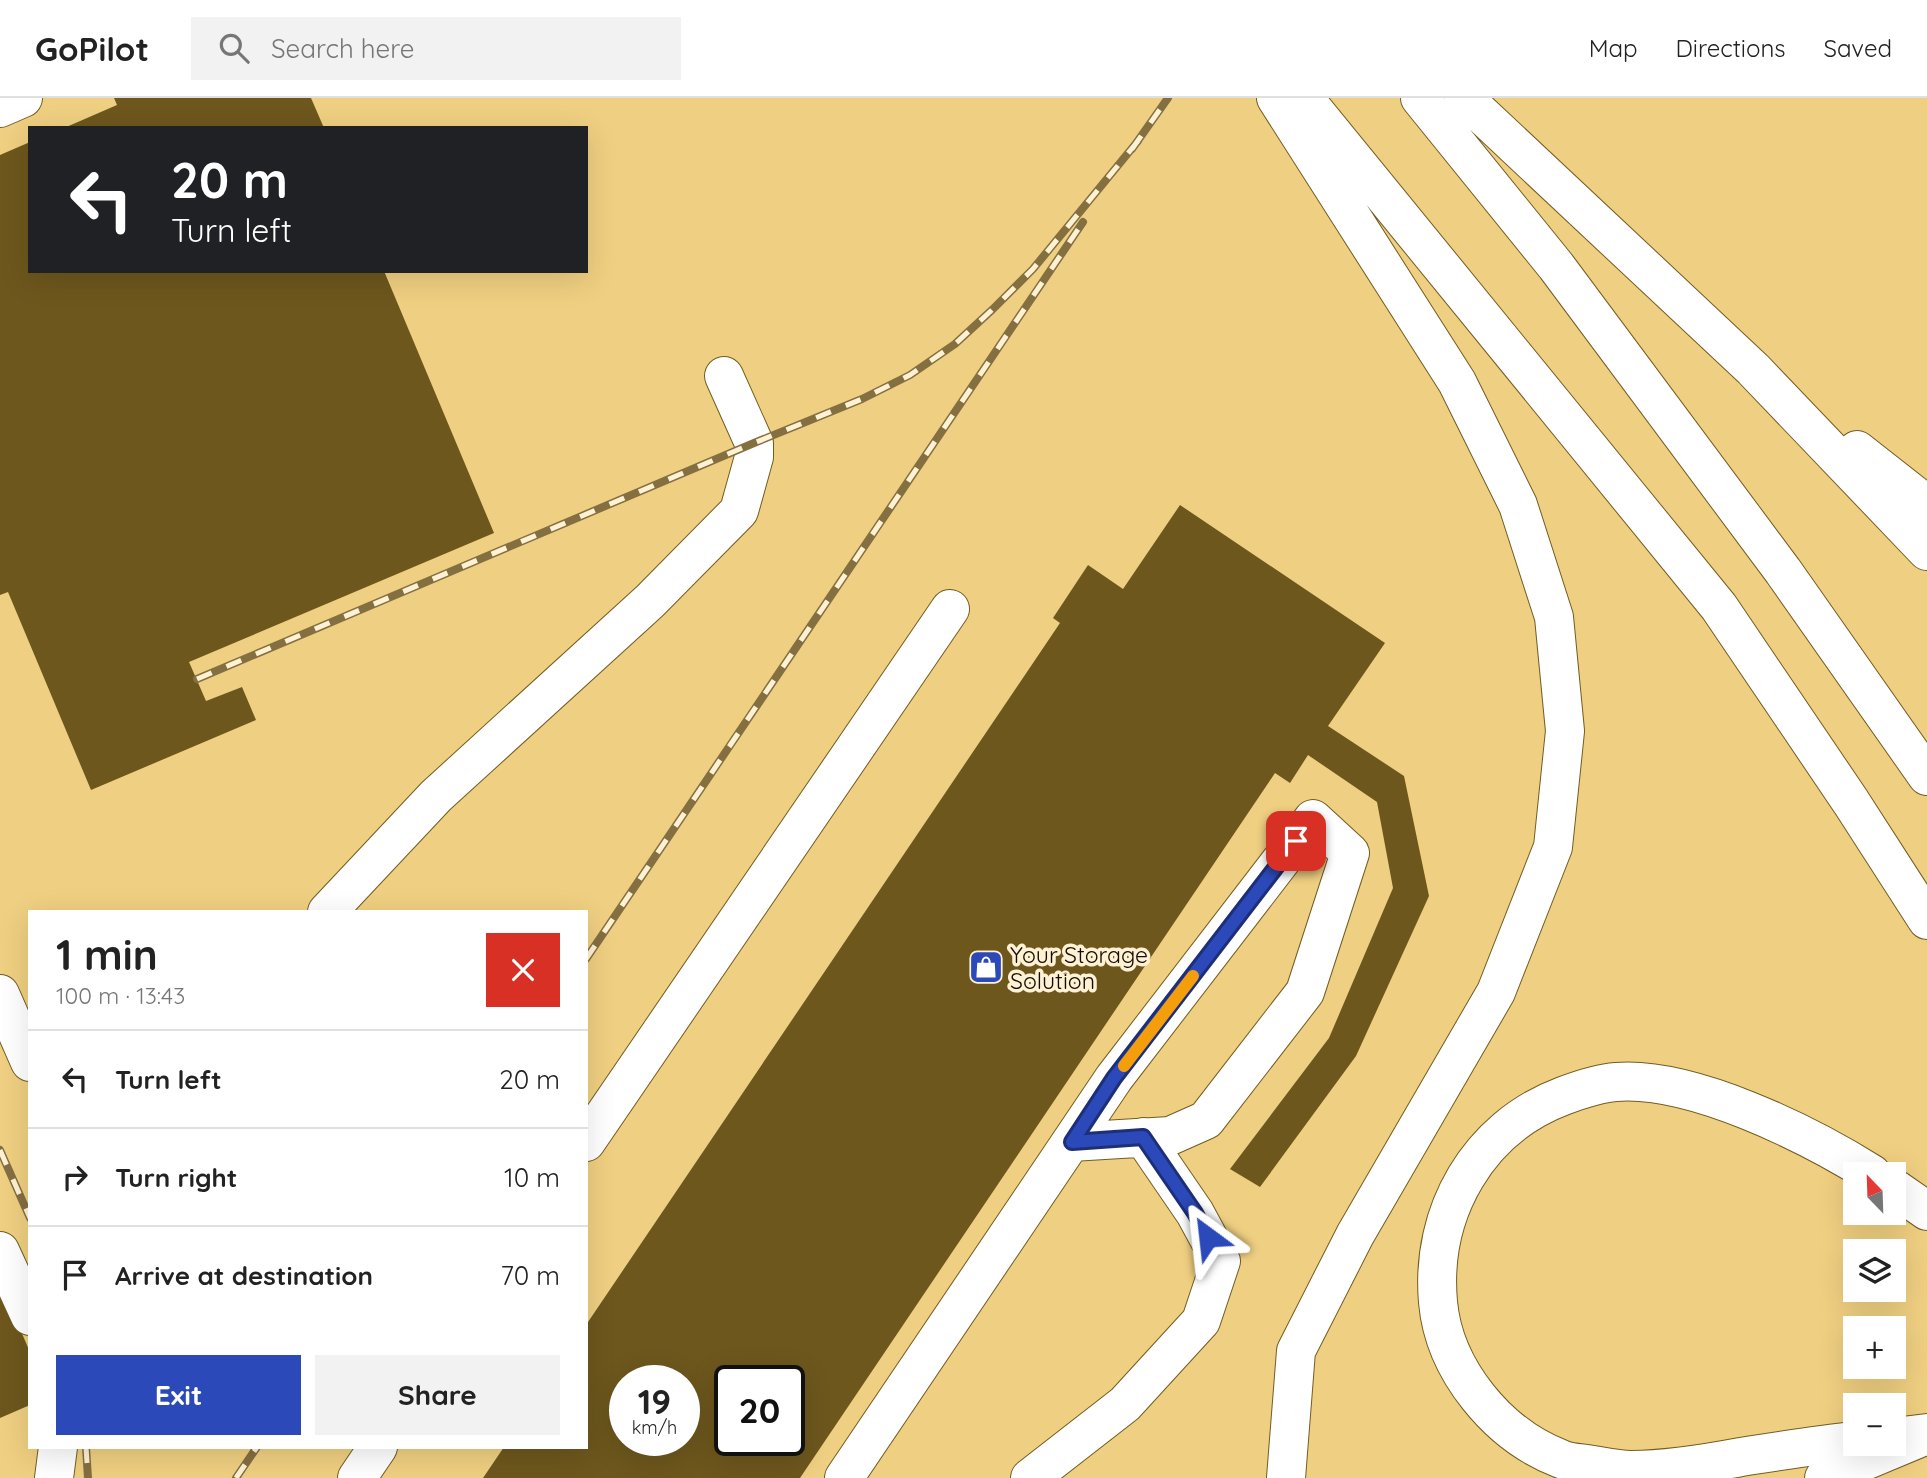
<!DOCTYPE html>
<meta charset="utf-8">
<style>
:root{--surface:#fff;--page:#f2f2f2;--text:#222;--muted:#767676;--line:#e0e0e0;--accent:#2c49b9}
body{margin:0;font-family:Quicksand,sans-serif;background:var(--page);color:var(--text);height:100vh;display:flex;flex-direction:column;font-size:26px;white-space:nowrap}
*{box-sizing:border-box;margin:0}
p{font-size:23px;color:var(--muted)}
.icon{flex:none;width:38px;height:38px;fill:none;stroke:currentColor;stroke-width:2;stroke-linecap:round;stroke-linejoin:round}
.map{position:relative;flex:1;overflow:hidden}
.panel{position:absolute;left:28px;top:812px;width:560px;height:539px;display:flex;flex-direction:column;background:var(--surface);border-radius:0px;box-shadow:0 7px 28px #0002}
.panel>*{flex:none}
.banner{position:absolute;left:28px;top:28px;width:560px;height:147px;border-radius:0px;box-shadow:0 7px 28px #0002;background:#202124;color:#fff;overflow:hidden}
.needle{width:46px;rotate:337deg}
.buttons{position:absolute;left:1843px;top:1064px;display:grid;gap:14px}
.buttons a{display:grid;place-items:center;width:63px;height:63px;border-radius:0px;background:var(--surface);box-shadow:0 7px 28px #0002;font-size:35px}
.speed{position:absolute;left:609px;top:1267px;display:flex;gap:14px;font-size:35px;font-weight:700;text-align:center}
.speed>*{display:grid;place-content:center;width:91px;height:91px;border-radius:50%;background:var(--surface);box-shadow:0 7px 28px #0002;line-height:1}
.speed small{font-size:18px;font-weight:400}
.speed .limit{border:4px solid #111;border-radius:10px;background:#fff;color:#111}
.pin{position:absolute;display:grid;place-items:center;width:60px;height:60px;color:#fff;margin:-30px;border-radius:14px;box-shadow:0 4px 10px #0006}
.me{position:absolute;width:77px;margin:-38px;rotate:330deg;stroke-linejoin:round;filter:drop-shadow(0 0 5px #0008)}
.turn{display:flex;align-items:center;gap:24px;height:147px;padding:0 28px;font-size:32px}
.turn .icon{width:91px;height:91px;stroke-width:2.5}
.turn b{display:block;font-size:49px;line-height:60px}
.round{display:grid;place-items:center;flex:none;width:74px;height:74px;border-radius:0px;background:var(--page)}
.headline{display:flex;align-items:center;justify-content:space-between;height:119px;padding:0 28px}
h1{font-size:42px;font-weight:800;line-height:52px}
.button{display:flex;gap:14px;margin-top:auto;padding:14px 28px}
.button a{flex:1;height:80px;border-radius:0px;background:var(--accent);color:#fff;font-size:28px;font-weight:800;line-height:80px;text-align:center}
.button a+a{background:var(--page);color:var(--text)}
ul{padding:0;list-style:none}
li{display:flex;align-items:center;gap:21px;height:98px;padding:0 28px;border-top:2px solid var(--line)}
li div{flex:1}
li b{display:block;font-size:26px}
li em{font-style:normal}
header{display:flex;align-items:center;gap:42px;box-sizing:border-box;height:98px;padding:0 35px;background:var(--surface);border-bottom:2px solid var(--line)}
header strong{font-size:33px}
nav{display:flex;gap:38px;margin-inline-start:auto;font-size:24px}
.search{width:490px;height:63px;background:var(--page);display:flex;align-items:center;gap:18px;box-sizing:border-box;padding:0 24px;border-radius:0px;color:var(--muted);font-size:26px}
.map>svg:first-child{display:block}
.building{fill:#6d571d;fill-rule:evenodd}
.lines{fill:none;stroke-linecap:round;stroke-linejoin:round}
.minor-casing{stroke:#735c21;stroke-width:40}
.major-casing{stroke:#735c21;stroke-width:40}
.highway-casing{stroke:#735c21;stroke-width:40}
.minor{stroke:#fff;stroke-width:38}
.major{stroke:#fff;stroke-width:38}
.highway{stroke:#fff;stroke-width:38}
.rail-casing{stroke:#846f41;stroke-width:8}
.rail{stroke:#fff2d4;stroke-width:5;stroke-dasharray:16;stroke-linecap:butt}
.route-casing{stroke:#1d2f78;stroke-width:18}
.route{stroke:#2c49b9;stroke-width:12}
.slow{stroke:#f59e0b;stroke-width:12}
.labels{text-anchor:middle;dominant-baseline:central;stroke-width:7;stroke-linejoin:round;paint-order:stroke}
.poi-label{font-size:23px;fill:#150c00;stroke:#fff2d4;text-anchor:start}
</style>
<header>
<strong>GoPilot</strong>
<div class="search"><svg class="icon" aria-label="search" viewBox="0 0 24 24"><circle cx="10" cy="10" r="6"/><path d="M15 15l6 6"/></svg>Search here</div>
<nav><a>Map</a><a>Directions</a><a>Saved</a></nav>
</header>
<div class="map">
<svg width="1927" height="1380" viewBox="0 0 1927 1380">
<rect width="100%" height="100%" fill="#efcf81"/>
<!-- building -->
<path class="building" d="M114 0H311L324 30H64L117 7Z
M30 44V173H384L494 435 189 564 206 603 242 589 256 622 91 692 8 494 0 497V57Z
M1180 407 1385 545 1328 628 1404 678 1429 798 1356 958 1260 1089 1230 1071 1329 940 1393 790 1377 704 1308 657 1290 685 1275 675 800 1380H483L504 1349H586V1227L1060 525 1053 520 1088 467 1123 491ZM625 1283H684V1342H625ZM730 1283H789V1342H730Z
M0 1185 30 1254V1307L0 1320Z"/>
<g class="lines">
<!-- minor casing -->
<g class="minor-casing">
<path id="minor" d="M0 10 23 0
M327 814 436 698 650 503 739 413 754 359V345L724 278
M0 896 30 964
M586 1044 950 511
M0 1153 30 1218
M54 1380 58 1349
M357 1380 378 1349
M844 1380 1114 980 1313 721 1350 755 1305 894 1206 1022 1170 1038 1071 1044
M1030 1380 1125 1306 1201 1223 1221 1163 1195 1115 1143 1039"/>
</g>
<!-- major casing -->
<g class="major-casing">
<path id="major" d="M1824 1380 1927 1337"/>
</g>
<!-- highway casing -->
<g class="highway-casing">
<path id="highway" d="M1276 0 1457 284 1518 407 1554 519 1565 633 1553 749 1496 894 1355 1137 1296 1253 1286 1380
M1304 0 1719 509 1851 704 1927 822
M1420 0 1556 168 1783 473 1927 678
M1464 0 1753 271 1927 453
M1857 352 1927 407
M1894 1090 1927 1113
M1894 1339 1927 1335
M1855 1343C1816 1347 1779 1353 1741 1359 1704 1366 1668 1372 1631 1372 1619 1372 1605 1369 1593 1367 1583 1365 1570 1365 1561 1361 1498 1337 1444 1272 1438 1204 1430 1114 1478 1030 1563 998 1579 992 1599 985 1616 984 1692 978 1808 1036 1872 1076"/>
</g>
<!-- minor -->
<use href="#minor" class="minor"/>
<!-- major -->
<use href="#major" class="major"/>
<!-- highway -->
<use href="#highway" class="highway"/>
<!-- rail casing -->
<g class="rail-casing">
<path id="rail" d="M1132 51 1168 0
M197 581 754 345 862 301 910 277 955 246 993 211 1033 171 1138 43
M586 861 1083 124
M0 1052 30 1120
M86 1349 88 1380
M236 1380 257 1349"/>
</g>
<!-- rail -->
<use href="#rail" class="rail"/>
</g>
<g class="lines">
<!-- route casing -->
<g class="route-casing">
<path id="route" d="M1208 1139 1195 1115 1143 1039 1072 1044 1114 980 1296 743"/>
</g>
<!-- route -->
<use href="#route" class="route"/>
<!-- slow -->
<path class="slow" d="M1124 968 1193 878"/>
</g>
<!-- icons -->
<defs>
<g id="shop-square" transform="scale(1.75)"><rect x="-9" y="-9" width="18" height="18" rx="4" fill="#2c49b9" stroke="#fff2d4"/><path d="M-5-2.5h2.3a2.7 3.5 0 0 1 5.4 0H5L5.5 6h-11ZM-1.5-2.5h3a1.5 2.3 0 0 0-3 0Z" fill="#fff"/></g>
</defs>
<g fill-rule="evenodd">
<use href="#shop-square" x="986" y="869"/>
</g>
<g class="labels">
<!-- poi labels -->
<g class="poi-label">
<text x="1010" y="856">Your Storage<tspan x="1010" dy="26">Solution</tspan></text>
</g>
</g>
</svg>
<div class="buttons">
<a><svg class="needle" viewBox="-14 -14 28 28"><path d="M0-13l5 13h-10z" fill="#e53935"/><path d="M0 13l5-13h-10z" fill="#767676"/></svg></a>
<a><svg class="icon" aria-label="layers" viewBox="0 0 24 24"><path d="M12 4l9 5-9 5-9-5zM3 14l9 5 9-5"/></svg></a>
<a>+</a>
<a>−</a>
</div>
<div class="speed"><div>19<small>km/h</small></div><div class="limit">20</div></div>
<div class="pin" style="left:1296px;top:743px;background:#d93025"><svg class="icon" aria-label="arrive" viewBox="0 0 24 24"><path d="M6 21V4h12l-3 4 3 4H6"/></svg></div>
<svg class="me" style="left:1208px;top:1139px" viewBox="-20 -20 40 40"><path d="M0-17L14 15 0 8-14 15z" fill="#2c49b9" stroke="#fff" stroke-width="4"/></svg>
<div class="banner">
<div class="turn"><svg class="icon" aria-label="left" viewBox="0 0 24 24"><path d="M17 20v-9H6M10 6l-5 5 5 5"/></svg><div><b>20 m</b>Turn left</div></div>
</div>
<section class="panel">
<div class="headline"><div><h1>1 min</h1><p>100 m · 13:43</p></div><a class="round" style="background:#d93025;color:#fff"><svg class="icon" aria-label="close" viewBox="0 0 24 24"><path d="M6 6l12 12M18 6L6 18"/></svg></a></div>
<ul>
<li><svg class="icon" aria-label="left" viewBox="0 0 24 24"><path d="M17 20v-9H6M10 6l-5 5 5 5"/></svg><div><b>Turn left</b></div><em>20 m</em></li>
<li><svg class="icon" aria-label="right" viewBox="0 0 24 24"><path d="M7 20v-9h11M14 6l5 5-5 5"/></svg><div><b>Turn right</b></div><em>10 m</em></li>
<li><svg class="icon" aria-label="arrive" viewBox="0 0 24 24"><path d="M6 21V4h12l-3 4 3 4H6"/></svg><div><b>Arrive at destination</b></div><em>70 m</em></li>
</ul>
<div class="button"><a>Exit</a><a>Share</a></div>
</section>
</div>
